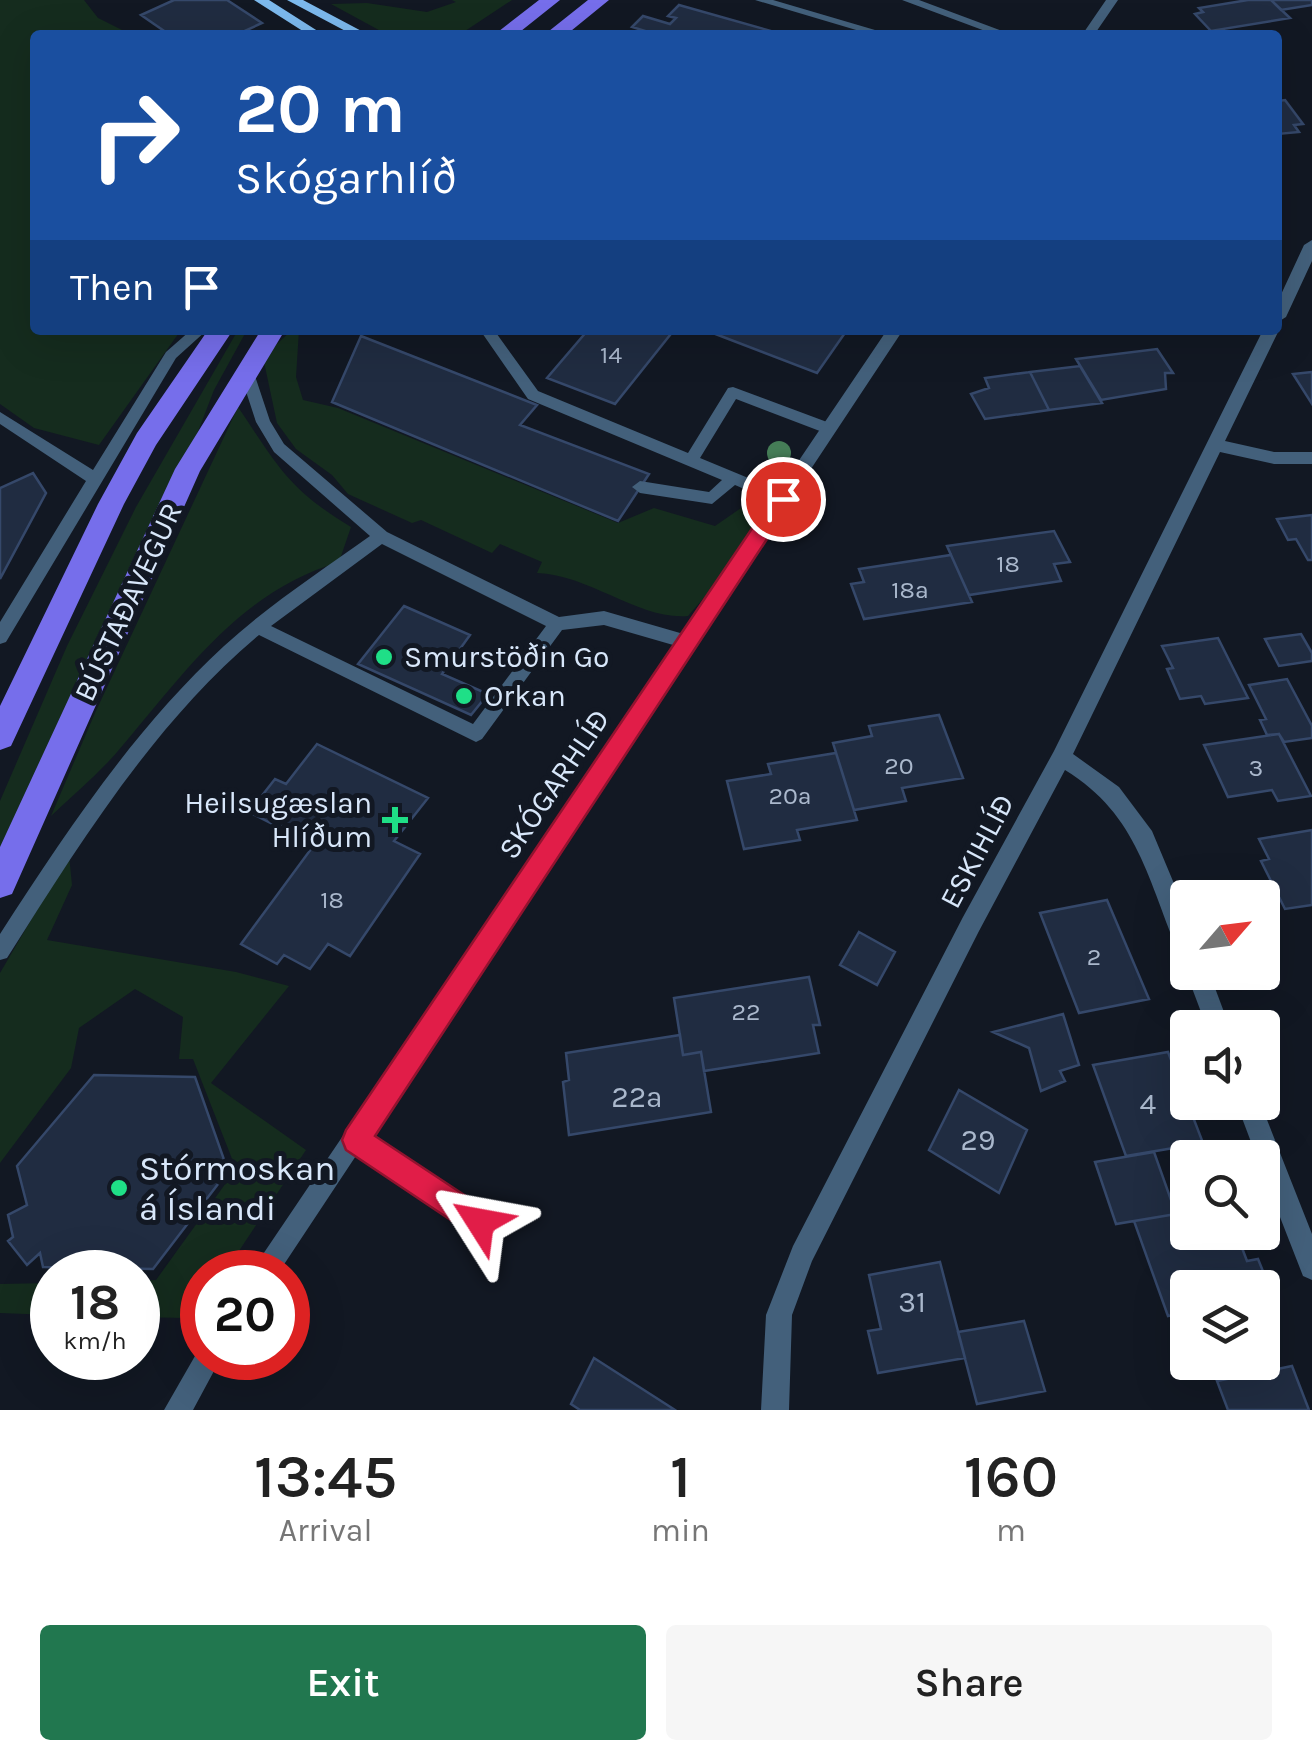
<!DOCTYPE html>
<meta charset="utf-8">
<style>
:root{--surface:#fff;--page:#f6f6f6;--text:#222;--muted:#767676;--accent:#21774f}
body{margin:0;font-family:Karla,sans-serif;background:var(--page);color:var(--text);height:100vh;display:flex;flex-direction:column;font-size:38px;white-space:nowrap}
*{box-sizing:border-box;margin:0}
p{font-size:32px;color:var(--muted)}
.icon{flex:none;width:55px;height:55px;fill:none;stroke:currentColor;stroke-width:2;stroke-linecap:round;stroke-linejoin:round}
.map{position:relative;height:1410px;overflow:hidden}
.sheet{display:flex;flex-direction:column;background:var(--surface);flex:1}
.sheet>*{flex:none}
.guide{position:absolute;left:30px;top:30px;width:1252px;height:305px;border-radius:10px;box-shadow:0 10px 40px #0002;background:#1a4fa0;color:#fff;overflow:hidden}
.needle{width:65px;rotate:62deg}
.controls{position:absolute;left:1170px;top:880px;display:grid;gap:20px}
.controls a{display:grid;place-items:center;width:110px;height:110px;border-radius:10px;background:var(--surface);box-shadow:0 10px 40px #0002;font-size:50px}
.speed{position:absolute;left:30px;top:1250px;display:flex;gap:20px;font-size:50px;font-weight:700;text-align:center}
.speed>*{display:grid;place-content:center;width:130px;height:130px;border-radius:50%;background:var(--surface);box-shadow:0 10px 40px #0002;line-height:1}
.speed small{font-size:25px;font-weight:400}
.speed .limit{border:15px solid #d22;background:#fff;color:#111}
.pin{position:absolute;display:grid;place-items:center;width:85px;height:85px;color:#fff;margin:-42px;border:5px solid #fff;border-radius:50%;box-shadow:0 2px 10px #0007}
.me{position:absolute;width:110px;margin:-55px;rotate:304deg;stroke-linejoin:round;filter:drop-shadow(0 0 8px #0008)}
.turn{display:flex;align-items:center;gap:35px;height:210px;padding:0 40px;font-size:45px}
.turn .icon{width:130px;height:130px;stroke-width:2.5}
.turn b{display:block;font-size:70px;line-height:85px}
.then{display:flex;align-items:center;height:95px;padding:0 40px;background:#0003;gap:20px;font-size:38px}
.eta{display:flex;justify-content:space-evenly;align-items:center;height:170px;text-align:center}
.eta b{font-size:60px;font-weight:600;line-height:70px}
.primary-button{display:flex;gap:20px;margin-top:auto;padding:20px 40px}
.primary-button a{flex:1;height:115px;border-radius:10px;background:var(--accent);color:#fff;font-size:40px;font-weight:600;line-height:115px;text-align:center}
.primary-button a+a{background:var(--page);color:var(--text)}
.map>svg:first-child{display:block}
.green{fill:#152c1e}
.building{fill:#202c41;stroke:#35486a;stroke-width:2.5}
.lines{fill:none;stroke-linecap:round;stroke-linejoin:round}
.lane{fill:#43607b;fill-rule:evenodd}
.street{fill:#43607b;fill-rule:evenodd}
.secondary{fill:#7cb9ed;fill-rule:evenodd}
.primary{fill:#766eeb;fill-rule:evenodd}
.tree{fill:#457d57}
.route{fill:#e11d48;stroke:#92132f;stroke-width:2.5}
.poi-dot{fill:#1fdf87;stroke:#121823;stroke-width:4}
.labels{text-anchor:middle;dominant-baseline:central;stroke-width:10;stroke-linejoin:round;paint-order:stroke}
.number-label{font-size:25px;fill:#aab8cc}
.street-label{font-size:30px;fill:#d8e7fa;stroke:#121823}
.poi-label{font-size:30px;fill:#d8e7fa;stroke:#121823;text-anchor:start}
.near-number-label{font-size:30px;fill:#aab8cc}
.near-poi-label{font-size:35px;fill:#d8e7fa;stroke:#121823;text-anchor:start}
</style>
<div class="map">
<svg width="1312" height="1410" viewBox="0 0 1312 1410">
<rect width="100%" height="100%" fill="#121823"/>
<!-- green -->
<path class="green" d="M0 0H84L98 18 132 35H35V330H181L99 445 34 428 0 404Z
M452 0H512L459 35H388L331 4 367 3 427 12 456 2Z
M238 330H247L214 390 185 465 0 873V801L67 646 136 507Z
M292 330H299L296 377 303 400 338 408 618 523 654 508 715 526 754 499 766 526 688 616C638 620 591 575 537 573L542 562 500 544 492 553 421 520 412 523 348 494 332 475 296 449 277 423 263 357Z
M238 407C278 466 288 489 351 527L339 562C240 592 187 670 123 745 102 771 75 793 51 816L95 713Z
M69 855 72 885 47 940 236 972 289 986 211 1083 306 1150 225 1272H202V1305L185 1318 138 1317V1281L156 1280 236 1169 193 1059H179L183 1017 135 989 79 1028 71 1068 0 1163V973Z
M52 1283V1315L0 1313V1284Z"/>
<!-- building -->
<path class="building" d="M174 0H227L262 23 236 35H170L141 15Z
M1248 0H1271L1290 18 1211 31 1195 14 1203 12 1199 8Z
M1271 0H1312V5L1281 10Z
M679 5 785 35H658L632 27 643 16 670 24 676 18 668 16Z
M1285 100 1303 124 1294 125 1299 132 1278 134V101Z
M588 330H674L615 404 547 378Z
M705 330H847L817 373Z
M361 336 537 405 520 425 649 474 618 521 332 402Z
M1157 349 1173 373H1165L1166 389 1101 400 1076 359Z
M1080 366 1102 403 1049 410 1030 372Z
M1030 372 1049 410 985 419 971 394 989 388 985 378Z
M1312 372V404L1293 374Z
M33 473 46 493 0 579V488Z
M1312 515V560H1308L1296 539 1288 540 1277 519Z
M1054 531 1070 562 1054 564 1061 581 969 595 947 546Z
M951 555 972 602 864 619 851 584 864 582 859 569Z
M404 606 470 635 442 674 488 694 471 715 358 664Z
M1301 634 1312 653V661L1279 666 1265 639Z
M1218 638 1248 698 1205 704 1201 696 1180 699 1167 669 1173 668 1162 646Z
M1287 679 1312 726V738L1284 742 1279 734 1267 735 1260 720 1266 719 1249 685Z
M939 715 963 778 902 788 906 801 854 810 833 743 872 736 869 726Z
M1279 734 1311 796 1278 801 1272 790 1228 797 1204 745Z
M317 744 428 798 394 841 420 854 350 956 328 944 310 969 284 955 277 964 241 944 314 845 249 812 275 779 286 784Z
M836 753 857 820 797 830 800 840 744 849 727 781 771 774 768 764Z
M1312 830V905L1285 909 1261 861 1269 859 1259 839Z
M1107 900 1149 999 1079 1013 1040 913Z
M859 932 895 952 877 985 840 965Z
M809 977 820 1025H813L819 1053 704 1071 701 1052 683 1055 674 998Z
M1063 1014 1079 1065 1060 1071 1065 1081 1041 1091 1029 1048 993 1032Z
M680 1035 683 1055 701 1052 711 1112 569 1135 563 1082 569 1080 566 1053Z
M1168 1052 1203 1143 1126 1156 1093 1065Z
M94 1075 195 1077 228 1171 153 1269 43 1267 40 1253 27 1265 8 1241 13 1237 8 1215 27 1205 17 1166Z
M959 1090 1027 1130 999 1193 929 1150Z
M1154 1152 1176 1214 1116 1224 1095 1162Z
M1188 1212V1232H1236L1247 1261 1258 1259 1273 1296 1262 1298V1288H1188V1312L1168 1316 1134 1221Z
M940 1262 965 1358 878 1373 868 1331 881 1329 869 1275Z
M1024 1321 1045 1391 977 1404 958 1332Z
M594 1358 672 1408 675 1410H580L571 1404Z
M1292 1366 1309 1410H1228L1217 1381Z"/>
<g class="lines">
<!-- lane -->
<path class="lane" d="M755 0H773L892 35H873Z
M902 0H919L1013 35H996Z
M191 330H207L176 358 6 642 0 644V622L86 481 0 424V412L93 470 166 352Z
M480 330H494L538 391 688 453 728 388 733 387 835 425 837 429 830 434 825 433 736 399 700 458 789 495 791 499 789 503H777L735 485 712 504 640 493 632 487 640 481 709 492 722 480 528 399Z
M246 365 253 370 270 421 284 444 387 532 559 617 604 611 687 635 693 637 695 642 693 647 687 649 604 625 562 630 482 739 476 742 259 635C154 723 80 843 7 958L0 960V934C66 832 134 729 224 646 269 605 321 571 370 536L274 452 256 422 239 370ZM382 544 546 626 473 724 271 626Z
M356 1129 488 1215 491 1223 488 1231 480 1234 472 1231 348 1148 345 1140 348 1132Z"/>
<!-- street -->
<path class="street" d="M1106 0H1118L1094 35H1082Z
M1312 240V261L1286 317 1278 322V301L1304 245Z
M1278 328 1279 330 1225 441 1274 452H1312V464H1274L1220 452 1073 754 1119 787 1152 831 1188 917V958L1180 956C1148 882 1139 815 1065 770L979 931 812 1261 792 1315 789 1410H761L766 1315 793 1246 963 917 1054 751 1263 330Z
M887 330H903L279 1272H251Z
M1188 968V972H1209L1230 1028H1207L1186 972Z
M1236 1102H1260L1312 1234V1280L1303 1276 1262 1171V1158H1257Z
M202 1347V1358H221L193 1410H164L199 1349Z"/>
<!-- secondary -->
<path class="secondary" d="M254 0H269L324 35H309Z
M287 0H303L369 35H353Z"/>
<!-- primary -->
<path class="primary" d="M539 0H560L516 35H494Z
M588 0H609L566 35H544Z
M208 330H233L156 445 124 504 11 746 0 750V706L98 504 137 433Z
M261 330H285L200 471 12 894 0 898V847L175 469Z"/>
</g>
<!-- trees -->
<circle class="tree" cx="779" cy="453" r="12"/>
<!-- route -->
<path class="route" d="M783 491 793 499 790 504 375 1136 490 1212 494 1222 490 1233 480 1237 470 1233 346 1150 342 1140 346 1130 776 493Z"/>
<!-- markers -->
<g class="poi-dot">
<circle cx="384" cy="657" r="10"/>
<circle cx="464" cy="696" r="10"/>
<path d="M390 805h10v10h10v10h-10v10h-10v-10h-10v-10h10z"/>
<circle cx="119" cy="1188" r="10"/>
</g>
<g class="labels">
<!-- number labels -->
<g class="number-label">
<text x="611" y="354">14</text>
<text x="1008" y="563">18</text>
<text x="910" y="589">18a</text>
<text x="899" y="765">20</text>
<text x="1256" y="767">3</text>
<text x="790" y="795">20a</text>
<text x="332" y="899">18</text>
<text x="1094" y="956">2</text>
<text x="746" y="1011">22</text>
</g>
<!-- street labels -->
<g class="street-label">
<text transform="translate(128 602) rotate(-65)">BÚSTAÐAVEGUR</text>
<text transform="translate(554 784) rotate(-56)">SKÓGARHLÍÐ</text>
<text transform="translate(977 851) rotate(-62)">ESKIHLÍÐ</text>
</g>
<!-- poi labels -->
<g class="poi-label">
<text x="404" y="657">Smurstöðin Go</text>
<text x="484" y="696">Orkan</text>
<text x="372" y="803" text-anchor="end">Heilsugæslan<tspan x="372" dy="34">Hlíðum</tspan></text>
</g>
<!-- near-number labels -->
<g class="near-number-label">
<text x="637" y="1097">22a</text>
<text x="1148" y="1104">4</text>
<text x="978" y="1140">29</text>
<text x="912" y="1302">31</text>
</g>
<!-- near-poi labels -->
<g class="near-poi-label">
<text x="139" y="1168">Stórmoskan<tspan x="139" dy="40">á Íslandi</tspan></text>
</g>
</g>
</svg>
<div class="controls">
<a><svg class="needle" viewBox="-14 -14 28 28"><path d="M0-13l5 13h-10z" fill="#e53935"/><path d="M0 13l5-13h-10z" fill="#767676"/></svg></a>
<a><svg class="icon" aria-label="sound" viewBox="0 0 24 24"><path d="M4 9h4l5-4v14l-5-4H4zM17 9q2 3 0 6"/></svg></a>
<a><svg class="icon" aria-label="search" viewBox="0 0 24 24"><circle cx="10" cy="10" r="6"/><path d="M15 15l6 6"/></svg></a>
<a><svg class="icon" aria-label="layers" viewBox="0 0 24 24"><path d="M12 4l9 5-9 5-9-5zM3 14l9 5 9-5"/></svg></a>
</div>
<div class="speed"><div>18<small>km/h</small></div><div class="limit">20</div></div>
<div class="pin" style="left:783px;top:499px;background:#d93025"><svg class="icon" aria-label="arrive" viewBox="0 0 24 24"><path d="M6 21V4h12l-3 4 3 4H6"/></svg></div>
<svg class="me" style="left:480px;top:1222px" viewBox="-20 -20 40 40"><path d="M0-17L14 15 0 8-14 15z" fill="#e11d48" stroke="#fff" stroke-width="4"/></svg>
<div class="guide">
<div class="turn"><svg class="icon" aria-label="right" viewBox="0 0 24 24"><path d="M7 20v-9h11M14 6l5 5-5 5"/></svg><div><b>20 m</b>Skógarhlíð</div></div>
<div class="then">Then<svg class="icon" aria-label="arrive" viewBox="0 0 24 24"><path d="M6 21V4h12l-3 4 3 4H6"/></svg></div>
</div>
</div>
<section class="sheet">
<div class="eta">
<div><b>13:45</b><p>Arrival</p></div>
<div><b>1</b><p>min</p></div>
<div><b>160</b><p>m</p></div>
</div>
<div class="primary-button"><a>Exit</a><a>Share</a></div>
</section>
